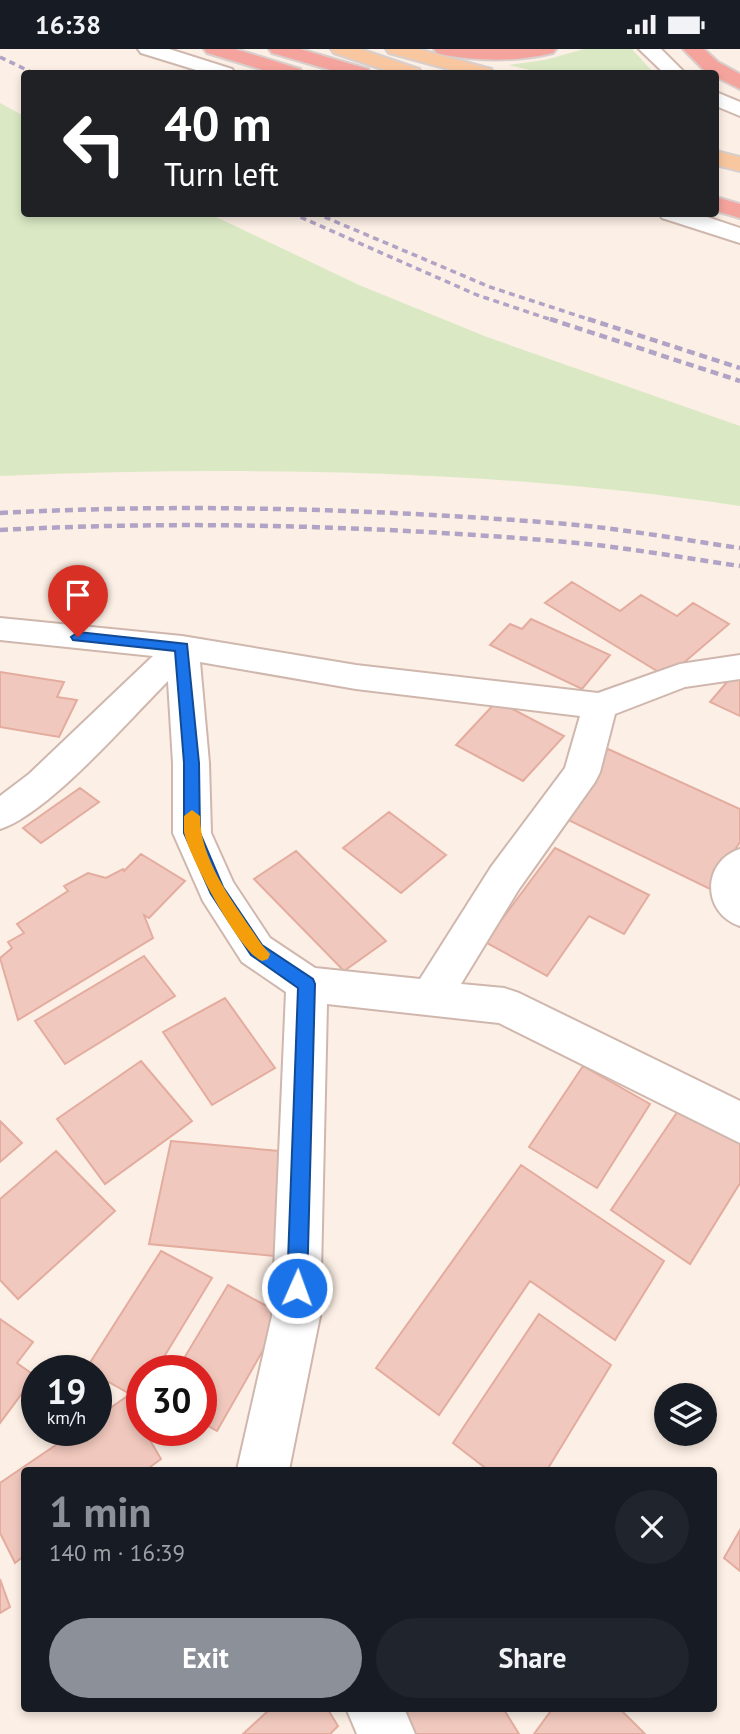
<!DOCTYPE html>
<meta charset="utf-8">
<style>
:root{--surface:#171b24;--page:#20242c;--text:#f1f3f6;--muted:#9ea1a6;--accent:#8c9099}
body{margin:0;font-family:"PT Sans",sans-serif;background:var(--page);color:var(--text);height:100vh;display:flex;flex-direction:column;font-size:26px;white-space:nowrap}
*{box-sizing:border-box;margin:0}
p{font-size:23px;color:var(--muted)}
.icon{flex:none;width:38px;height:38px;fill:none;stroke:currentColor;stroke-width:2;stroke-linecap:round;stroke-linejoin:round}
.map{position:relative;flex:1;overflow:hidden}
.panel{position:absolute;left:21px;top:1418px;width:696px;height:245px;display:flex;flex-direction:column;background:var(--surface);border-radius:7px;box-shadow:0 4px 10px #0003}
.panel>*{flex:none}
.guide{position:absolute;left:21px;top:21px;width:698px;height:147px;border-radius:7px;box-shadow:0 4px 10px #0003;background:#202124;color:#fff;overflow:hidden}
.buttons{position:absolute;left:654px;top:1334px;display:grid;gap:14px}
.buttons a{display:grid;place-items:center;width:63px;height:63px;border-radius:50%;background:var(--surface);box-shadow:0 4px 10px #0003;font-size:35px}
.speed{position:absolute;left:21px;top:1306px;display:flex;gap:14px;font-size:35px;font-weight:700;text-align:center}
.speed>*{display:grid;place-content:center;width:91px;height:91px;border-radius:50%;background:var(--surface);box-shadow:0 4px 10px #0003;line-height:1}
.speed small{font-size:18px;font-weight:400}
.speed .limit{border:10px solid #d22;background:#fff;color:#111}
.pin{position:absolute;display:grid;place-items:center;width:60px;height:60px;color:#fff;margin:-72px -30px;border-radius:50% 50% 50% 0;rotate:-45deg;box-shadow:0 0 7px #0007}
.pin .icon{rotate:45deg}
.me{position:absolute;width:77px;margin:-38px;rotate:2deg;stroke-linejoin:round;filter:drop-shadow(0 0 5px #0008)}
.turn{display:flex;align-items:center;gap:24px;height:147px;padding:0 28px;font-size:32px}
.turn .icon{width:91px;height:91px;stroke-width:2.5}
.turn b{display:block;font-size:49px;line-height:60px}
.round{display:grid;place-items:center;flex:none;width:74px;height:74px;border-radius:37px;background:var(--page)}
.overview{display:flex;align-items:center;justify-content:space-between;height:119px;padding:0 28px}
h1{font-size:42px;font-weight:600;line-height:52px;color:var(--accent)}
.primary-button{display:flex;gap:14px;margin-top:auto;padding:14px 28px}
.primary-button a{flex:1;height:80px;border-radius:42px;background:var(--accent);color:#fff;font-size:28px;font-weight:600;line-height:80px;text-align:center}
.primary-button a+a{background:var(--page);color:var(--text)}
.status{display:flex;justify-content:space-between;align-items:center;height:49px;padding:0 35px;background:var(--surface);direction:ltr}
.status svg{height:19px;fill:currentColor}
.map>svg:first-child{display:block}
.green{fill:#dae9c4}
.building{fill:#f1c8bd;stroke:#e3ac9e;stroke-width:2}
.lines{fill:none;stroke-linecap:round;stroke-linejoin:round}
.minor-casing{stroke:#cfb7ae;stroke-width:4}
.major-casing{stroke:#d8cfcd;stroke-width:4}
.highway-casing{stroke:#d8cfcd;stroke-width:4}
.minor{fill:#fff;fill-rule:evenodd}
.major{fill:#f9c79f;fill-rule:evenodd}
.highway{fill:#f5a49d;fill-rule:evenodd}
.rail-far1{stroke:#b0a3c5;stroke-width:3.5;stroke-dasharray:6 4.5;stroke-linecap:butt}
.rail{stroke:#b0a3c5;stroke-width:4.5;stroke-dasharray:8 5;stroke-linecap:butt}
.route{fill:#1a73e8;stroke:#114b97;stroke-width:2}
.slow{fill:#f59e0b}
</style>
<div class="status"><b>16:38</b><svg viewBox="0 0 49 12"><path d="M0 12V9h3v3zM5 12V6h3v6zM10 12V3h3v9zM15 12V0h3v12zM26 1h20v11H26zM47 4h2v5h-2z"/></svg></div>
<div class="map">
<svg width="740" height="1685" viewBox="0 0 740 1685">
<rect width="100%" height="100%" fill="#fcefe5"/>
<!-- green -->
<path class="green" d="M584 0H632L654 24H544L508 16 545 11Z
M0 54 24 67V164L210 165 359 236 487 288 740 377V457C496 420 246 417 0 427Z"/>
<!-- building -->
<path class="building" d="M572 533 620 562 641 546 677 567 693 554 729 575 667 628 545 554Z
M531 570 610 606 582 640 490 596 510 575 522 580Z
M0 623 64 633 57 648 77 651 59 688 0 678Z
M733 626 740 629V667L710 653Z
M497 652 564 687 523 732 456 696Z
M608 700 740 760V793L710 840 558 766Z
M80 739 99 753 41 794 23 779Z
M389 763 446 806 401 844 343 799Z
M555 799 649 846 624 885 589 867 547 927 485 893Z
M296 802 386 892 344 922 254 830Z
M141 805 185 832 149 869 144 866 153 889 18 971 0 909 12 899 8 893 24 884 17 875 68 842 64 837 88 824 106 829 123 820 124 822Z
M144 907 175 947 65 1015 35 972Z
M225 949 275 1019 212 1056 163 983Z
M141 1012 192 1072 105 1135 57 1070Z
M583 1017 650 1055 597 1139 529 1098Z
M684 1053 740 1087V1134L690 1215 611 1161Z
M0 1072 22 1094 0 1113Z
M171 1092 290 1103 274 1207 149 1195Z
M56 1102 115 1162 18 1250 0 1231V1150Z
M521 1116 664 1212 615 1291 530 1232 439 1366 376 1319Z
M161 1202 212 1229 156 1321H142V1345L139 1350 96 1326V1321L86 1320Z
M228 1236 283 1266 217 1382 201 1373V1321H177Z
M539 1265 611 1316 547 1421H488L453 1394Z
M0 1270 33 1293 17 1314 35 1327 0 1374Z
M126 1348 142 1381H144L161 1410 146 1421H24V1507L15 1514 0 1484V1434L78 1381H96V1369Z
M740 1481V1522L724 1509Z
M0 1530 10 1558 0 1564Z
M271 1659H327L338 1677 330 1685H243Z
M397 1659H503L519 1685H411Z
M553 1659H619L645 1685H534Z"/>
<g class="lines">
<!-- minor casing -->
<g class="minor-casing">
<path id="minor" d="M138 0H169L232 20 235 24H206L141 4Z
M639 0H661L685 24H664Z
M716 43 740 53V67L716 57Z
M659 164H695L740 179V194L662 169Z
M0 569 182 587 356 616 598 644 680 615 740 606V630L685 638 615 665 600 723 595 733 519 840 461 935 504 939 519 944 740 1052V1094L499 974 327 955 320 1267 289 1421H237L272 1267 286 943 242 913 203 852 173 784V714L168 632C129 671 48 765 0 780V747L29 725 153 607 0 591ZM200 613 356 640 580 667 565 719 491 818 420 930 315 919 270 889 233 833 211 784 209 714Z
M740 800V877C701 864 702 812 740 800Z
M346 1659H404L415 1685H357Z"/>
</g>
<!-- major casing -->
<g class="major-casing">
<path id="major" d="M331 0H360L419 20 422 24H394L334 4Z
M386 0H418L491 20 494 24H463L389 4Z
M716 102 740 108V122L716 116Z"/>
</g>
<!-- highway casing -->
<g class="highway-casing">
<path id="highway" d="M204 0H235L300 20 303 24H273L207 4Z
M269 0H300L368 20 371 24H341L272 4Z
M434 0H556L553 4C516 13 481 12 444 6L437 4Z
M683 0H704L718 13 740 25V40L716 28V24L704 21Z
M716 148 740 155V169L716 162Z"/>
</g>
<!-- minor -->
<use href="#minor" class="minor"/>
<!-- major -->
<use href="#major" class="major"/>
<!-- highway -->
<use href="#highway" class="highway"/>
<!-- rail-far1 -->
<path class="rail-far1" d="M0 8 33 24
M291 164 477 246 555 272
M315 164 490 238 594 272"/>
<!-- rail -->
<path class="rail" d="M550 270 740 332
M588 270 740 319
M0 464C188 454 379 460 567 475 625 480 683 491 740 499
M0 481C188 471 379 477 567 493 625 498 683 509 740 517"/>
</g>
<!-- route -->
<path class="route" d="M78 583 187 595 199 714 200 784 223 838 262 896 313 930 315 935 307 1239 304 1246 297 1249 290 1246 287 1239 298 939 251 906 211 845 184 784V714L175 602 73 591 71 588Z"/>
<!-- slow -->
<path class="slow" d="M192 761 200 767C200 814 237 858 262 896L270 905 268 910 262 912C240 904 189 808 184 783 184 778 184 772 184 767Z"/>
</svg>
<div class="buttons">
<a><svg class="icon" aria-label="layers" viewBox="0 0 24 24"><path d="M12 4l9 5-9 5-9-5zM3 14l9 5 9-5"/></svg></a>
</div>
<div class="speed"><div>19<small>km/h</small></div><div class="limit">30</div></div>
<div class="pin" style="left:78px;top:588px;background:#d93025"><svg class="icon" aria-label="arrive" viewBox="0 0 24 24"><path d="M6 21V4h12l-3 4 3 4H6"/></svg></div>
<svg class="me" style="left:297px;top:1239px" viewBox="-20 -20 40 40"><circle r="17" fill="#1a73e8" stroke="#fff" stroke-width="3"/><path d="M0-11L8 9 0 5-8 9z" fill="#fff"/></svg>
<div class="guide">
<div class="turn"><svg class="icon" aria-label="left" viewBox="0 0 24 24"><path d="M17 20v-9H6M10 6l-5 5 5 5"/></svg><div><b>40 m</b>Turn left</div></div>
</div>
<section class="panel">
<div class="overview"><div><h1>1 min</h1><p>140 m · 16:39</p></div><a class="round"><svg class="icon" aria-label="close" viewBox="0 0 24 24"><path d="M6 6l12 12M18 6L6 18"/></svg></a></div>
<div class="primary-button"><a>Exit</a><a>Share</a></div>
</section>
</div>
